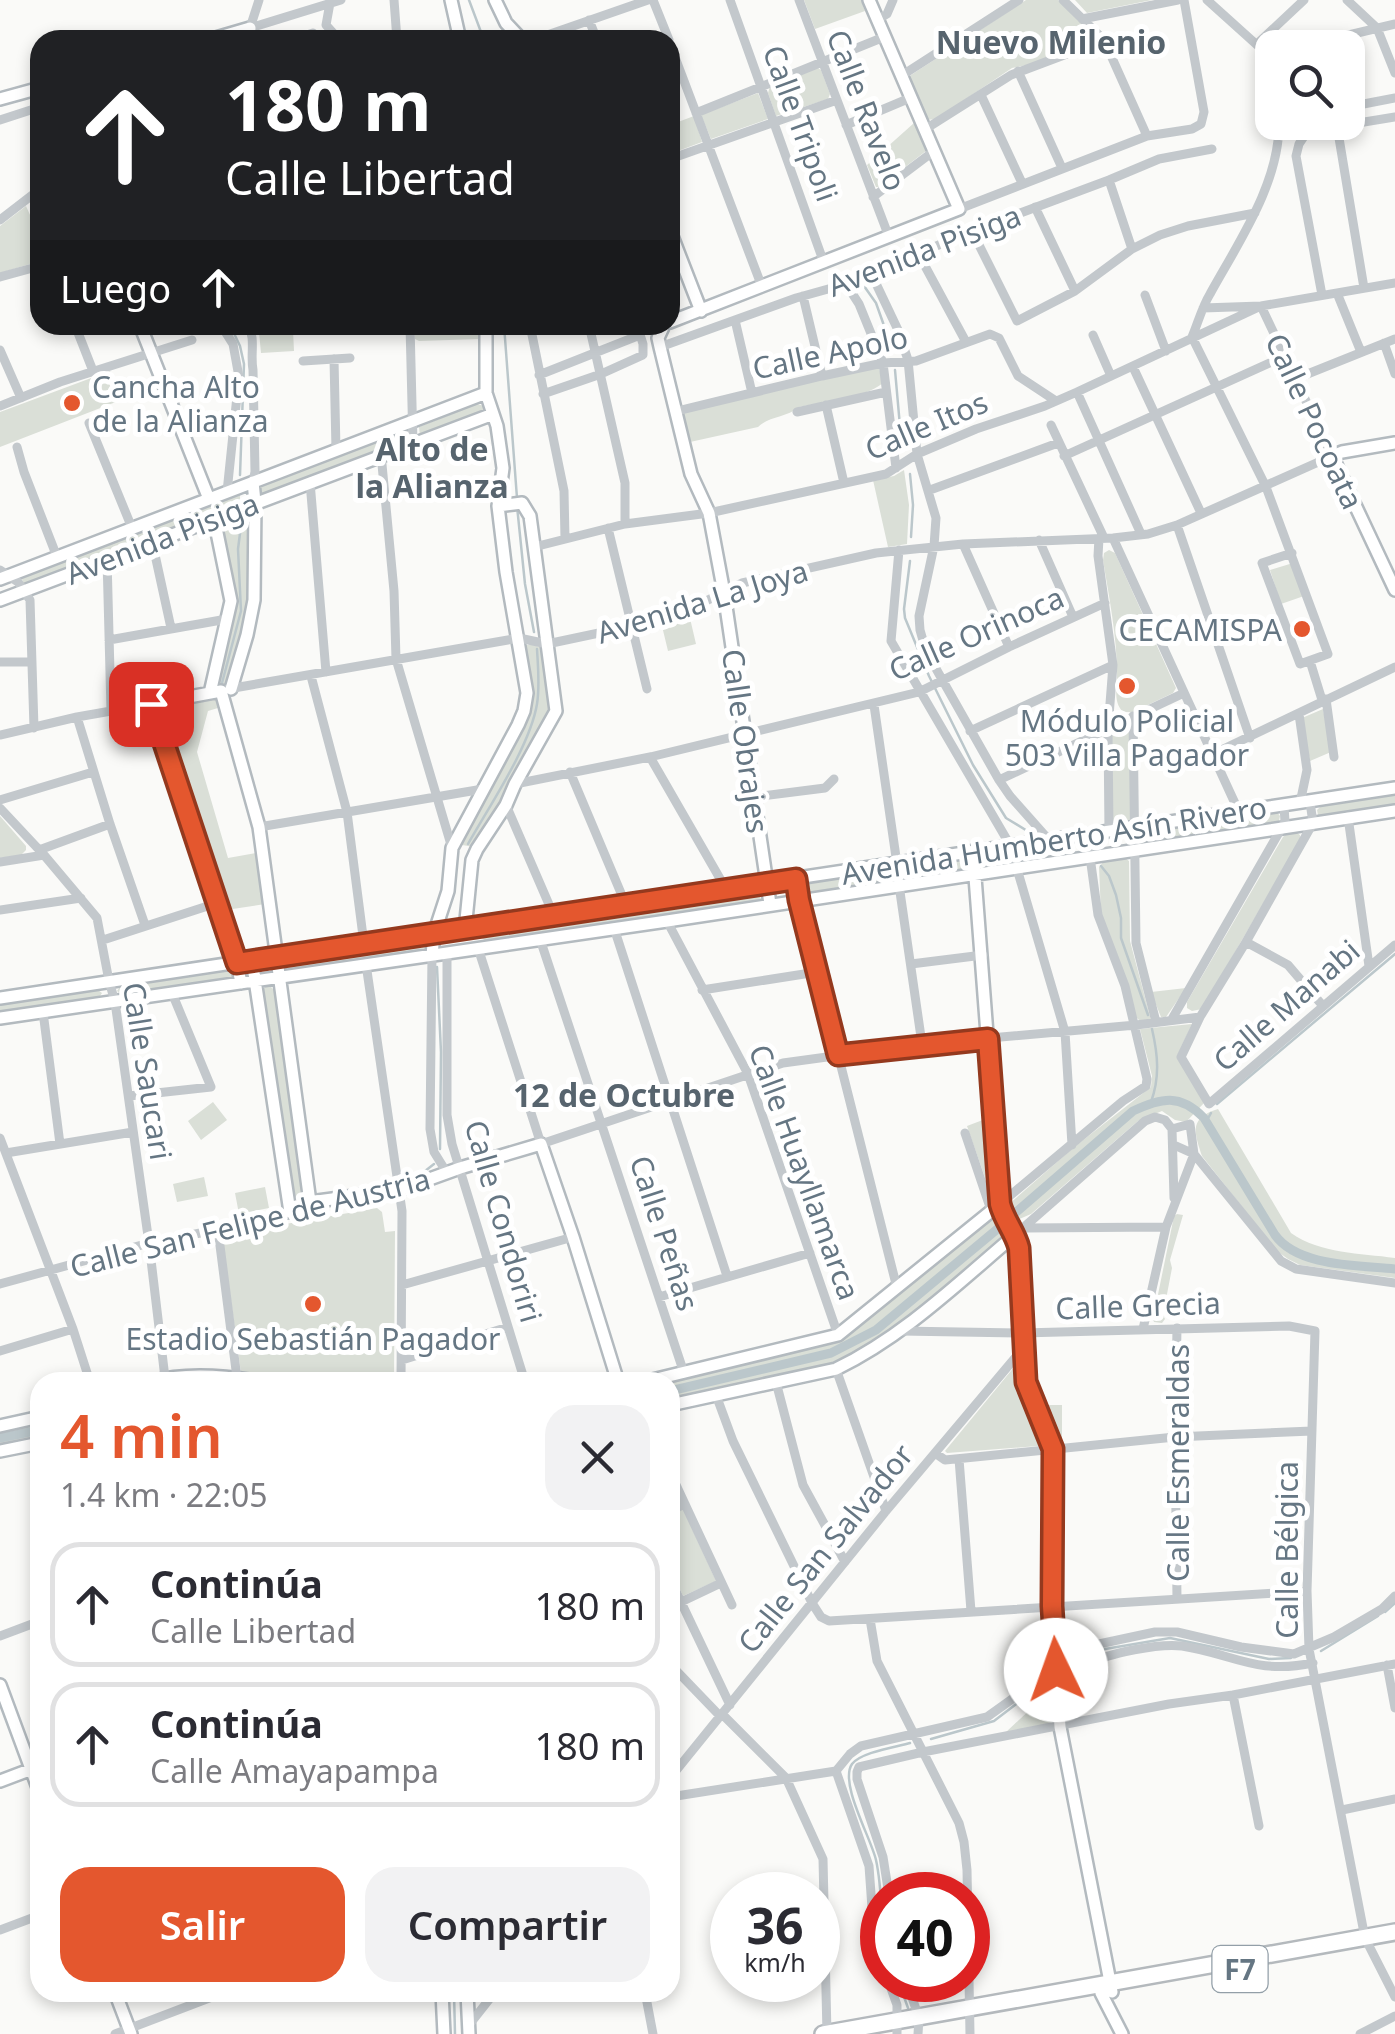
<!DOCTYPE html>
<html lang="es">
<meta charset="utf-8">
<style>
:root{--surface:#fff;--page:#f2f2f3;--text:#2b2b33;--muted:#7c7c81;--line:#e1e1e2;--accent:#e4572e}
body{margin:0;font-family:"Noto Sans",sans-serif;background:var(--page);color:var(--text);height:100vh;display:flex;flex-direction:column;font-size:38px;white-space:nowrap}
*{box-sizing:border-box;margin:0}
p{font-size:32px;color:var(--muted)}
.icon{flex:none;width:55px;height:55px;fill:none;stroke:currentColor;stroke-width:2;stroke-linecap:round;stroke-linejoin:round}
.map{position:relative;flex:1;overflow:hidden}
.panel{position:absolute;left:30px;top:1372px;width:650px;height:630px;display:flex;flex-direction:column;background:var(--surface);border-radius:30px;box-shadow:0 5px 15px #0003}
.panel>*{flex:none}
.top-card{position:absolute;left:30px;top:30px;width:650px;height:305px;border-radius:30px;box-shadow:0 5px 15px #0003;background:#202124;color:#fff;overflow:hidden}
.controls{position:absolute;left:1255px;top:30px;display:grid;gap:20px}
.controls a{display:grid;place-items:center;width:110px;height:110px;border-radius:20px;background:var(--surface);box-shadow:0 5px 15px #0003;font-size:50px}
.speed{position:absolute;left:710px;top:1872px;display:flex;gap:20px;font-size:50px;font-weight:700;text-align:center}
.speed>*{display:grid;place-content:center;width:130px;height:130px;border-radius:50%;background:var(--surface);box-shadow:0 5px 15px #0003;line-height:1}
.speed small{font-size:25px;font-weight:400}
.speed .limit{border:15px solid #d22;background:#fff;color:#111}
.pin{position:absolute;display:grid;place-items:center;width:85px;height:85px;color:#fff;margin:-42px;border-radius:20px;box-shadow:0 5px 15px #0006}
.me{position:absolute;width:110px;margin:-55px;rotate:357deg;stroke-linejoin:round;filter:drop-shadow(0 0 8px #0008)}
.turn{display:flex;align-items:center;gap:35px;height:210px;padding:0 30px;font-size:45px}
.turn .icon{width:130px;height:130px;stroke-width:2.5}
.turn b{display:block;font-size:70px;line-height:85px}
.then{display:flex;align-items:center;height:95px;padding:0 30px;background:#0003;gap:20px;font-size:38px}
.round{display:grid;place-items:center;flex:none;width:105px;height:105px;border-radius:30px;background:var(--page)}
.summary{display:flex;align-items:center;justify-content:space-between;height:170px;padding:0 30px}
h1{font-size:60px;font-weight:600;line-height:75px;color:var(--accent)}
.action{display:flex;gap:20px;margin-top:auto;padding:20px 30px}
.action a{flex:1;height:115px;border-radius:30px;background:var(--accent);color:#fff;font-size:40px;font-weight:600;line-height:115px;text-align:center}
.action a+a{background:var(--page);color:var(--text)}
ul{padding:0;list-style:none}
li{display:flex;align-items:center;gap:30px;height:125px;margin:0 20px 15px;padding:0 10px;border:5px solid var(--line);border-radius:30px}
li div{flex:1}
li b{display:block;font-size:38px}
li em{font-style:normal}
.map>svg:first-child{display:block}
.green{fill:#dadfd7}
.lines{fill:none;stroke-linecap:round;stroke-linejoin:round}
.stream{stroke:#bbc7cb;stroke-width:2.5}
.canal{stroke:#bbc7cb;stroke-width:9}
.secondary-casing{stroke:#b3babf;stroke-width:16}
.highway-casing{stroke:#b4b9bd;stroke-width:20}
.street{stroke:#c3c8cc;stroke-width:9}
.secondary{stroke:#fff;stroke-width:11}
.highway{stroke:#fff;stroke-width:15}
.route-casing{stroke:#94391e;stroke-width:25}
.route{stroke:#e4572e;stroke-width:18}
.poi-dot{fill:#e4572e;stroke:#fff;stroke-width:4}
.labels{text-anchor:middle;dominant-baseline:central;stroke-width:10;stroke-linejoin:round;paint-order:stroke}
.shield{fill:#fff;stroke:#939fa8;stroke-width:2.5}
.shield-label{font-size:28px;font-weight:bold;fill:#657683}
.street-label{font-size:30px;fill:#657683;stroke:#fff}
.poi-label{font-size:30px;fill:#657683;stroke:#fff}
.neighbourhood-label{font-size:32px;font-weight:bold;fill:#57646e;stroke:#fff}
</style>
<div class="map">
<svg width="1395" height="2034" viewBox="0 0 1395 2034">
<rect width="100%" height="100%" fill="#fafaf8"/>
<!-- green -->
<path class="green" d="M804 0H861L865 11 815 29Z
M1026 0H1058L1094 34V40L1036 63 1012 68 936 119 926 120 909 78 911 75Z
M1075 0H1152L1087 13Z
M818 68 821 70 830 94 828 99 776 116 768 93 770 86Z
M758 93 768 119 711 139 701 115Z
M694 116 702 142 670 154V125Z
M914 123 926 151 879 187H876L867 165Z
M26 206 40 237V261L0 273V226Z
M414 325H483V335L480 339 419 341 415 339Z
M293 330 294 351 261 353 259 332Z
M879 368 883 383C861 400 825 401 799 407 786 418 769 416 758 427L690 442 682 413 829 377Z
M110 371 121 400 0 447V412Z
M477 404 484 406 483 413 420 437 419 427Z
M404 430 407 436 404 441 257 497 255 487Z
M904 470 909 505 907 544 888 547 873 480 894 476Z
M240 491V501L236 504 24 585 21 576Z
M247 512 251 513V580L247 614 229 684 222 688 217 686V683L235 606 220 527 225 521Z
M1109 550 1115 553 1176 688 1173 693 1133 712H1123C1113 702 1117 688 1117 674 1117 636 1109 597 1103 560L1104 553Z
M1293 563 1304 596 1281 604 1270 570Z
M689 614 696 644 668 651 661 622Z
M525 645H533L543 648 553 710 506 798 474 847 462 845 461 842 530 692Z
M212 697 217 700 218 708 208 711 197 752 228 858 256 853 265 904 226 910 161 714 164 707Z
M1323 709 1331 752 1310 761 1302 718Z
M1126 727 1130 731 1131 821 1129 825H1113L1112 734Z
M1395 794V806L1324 817 1318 815 1317 810 1322 805Z
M1273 812H1277L1280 816 1279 821 1275 823 1144 843 1138 840V834L1142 831Z
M0 816 26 846V850L21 855 0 858Z
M1296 832 1300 835V840L1202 1009 1192 1011 1187 1008V1002L1283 837 1287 833Z
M1125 858 1129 861 1130 941 1151 1020 1140 1021 1136 1017 1101 914 1099 867 1104 861Z
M961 859 967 863 963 870 808 894 802 890 806 883Z
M761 890 759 896 763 901 486 941 480 937 481 932Z
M423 942 429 946 425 952 284 971 283 964 286 962Z
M227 971 233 975 232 979 123 996 117 991 121 985Z
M266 986H270L274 990 303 1196 299 1202 293 1198 263 990Z
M95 988 102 993 98 999 0 1014V1003Z
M1186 988 1166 1017H1161L1151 992Z
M1192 1024 1177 1056 1204 1103 1186 1122 1175 1120 1162 1111 1138 1121 1031 1214 1015 1221 1008 1212V1205L1073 1148 1151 1087 1152 1076 1140 1029Z
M213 1102 227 1120 201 1140 188 1121Z
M1218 1109 1291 1233C1321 1254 1360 1253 1395 1258V1278L1300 1265 1288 1259 1277 1251 1202 1156C1194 1132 1189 1118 1218 1109Z
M988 1118 994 1189 990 1192 967 1126Z
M204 1177 208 1196 177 1202 173 1184Z
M265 1187 269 1208 239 1214 235 1193Z
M377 1208 382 1212 385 1232 395 1231 394 1382H288L241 1373 222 1235Z
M1177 1214 1183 1215 1170 1260 1172 1268 1163 1315 1165 1319 1162 1323 1154 1322 1153 1319 1174 1216Z
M992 1218C1001 1221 1005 1226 1005 1235L895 1329 838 1363 670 1398V1382H666L828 1343 986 1219Z
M1019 1365 1045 1438 1044 1443 1038 1446 947 1453 945 1451 1015 1366Z
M1044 1405H1062V1442L1058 1440Z
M40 1422V1439L0 1448V1431Z
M683 1509 716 1581 683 1596 670 1567V1515Z
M1051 1690 1053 1718 1051 1723 1005 1733Z"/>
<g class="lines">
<!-- stream -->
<path class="stream" d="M469 0 484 40
M864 286 876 303 893 351
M230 325 240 346 244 364 240 475
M504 325 517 498
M895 370 902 449
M910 474 913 505 911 537
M517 506 525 584 534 632
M910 561 904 609 905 618 929 676 973 765 1006 818 1029 832
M222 683 241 611 238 549 242 518
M468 844C490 805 530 746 537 704 540 686 538 667 537 649
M1101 866 1109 876 1116 895 1121 918V938L1148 1015
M437 967 441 1052 440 1149
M1151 1102C1160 1077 1158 1055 1152 1029
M1217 1104 1395 954
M1206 1122 1211 1113
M420 1175 434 1164
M1385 1612 1395 1603
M1321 1651 1378 1616
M1063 1670 1105 1649 1170 1638 1269 1659 1291 1658
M931 1739 994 1721 1049 1679
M882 1915C881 1897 880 1878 876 1860 871 1838 839 1783 852 1764 861 1752 896 1747 910 1743
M898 1980 908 2008
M454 1992 455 2034"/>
<!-- canal -->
<path class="canal" d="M1014 1214 1133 1111C1161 1098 1180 1093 1204 1118L1275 1235C1298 1267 1358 1265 1395 1269
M670 1391 831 1353 876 1330 1001 1226
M0 1438 40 1430"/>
<!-- secondary casing -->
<g class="secondary-casing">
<path id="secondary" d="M451 0 460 40
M495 0 506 23 522 40
M209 40 250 28 249 40
M0 99 40 88
M670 231 701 311
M670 322 959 209 869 0
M140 325 209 499
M664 325 658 338 660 347 691 474 709 513 724 593 770 904
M1395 443 1342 452 1332 456 1395 590
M0 579 486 393
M0 600 493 414
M231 689 247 635 254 600 255 502 253 482
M210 693 231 601 214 518
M973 851 1000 1204C1005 1220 1015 1231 1019 1248L1025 1382 1053 1449V1606L1060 1727 1112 1992
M465 930 472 860 477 849 506 805 515 784 556 711 530 516 522 503 498 506
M432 955 434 934 448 891 452 848 518 725 524 711 527 693 506 572 498 506 503 468 497 426 486 393V325
M252 960 290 1212 310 1202 399 1190 460 1168 541 1144 573 1237 618 1382
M241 983 237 963 151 704 221 691 259 827 310 1202
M0 998 1395 788
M0 1018 667 921 1395 811
M152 1382C186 1372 227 1376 261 1382
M644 1382 838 1335 1000 1204
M670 1405 836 1369C904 1336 958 1283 1016 1234
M0 1426 40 1417
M0 1451 40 1443
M0 1685 40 1793
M0 1781 40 1766
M1100 1985 1101 1993 1122 2034
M115 1992 131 2034
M442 1992 444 2034
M467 1992 469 2034"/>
</g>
<!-- highway casing -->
<g class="highway-casing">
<path id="highway" d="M823 2034 1395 1932"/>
</g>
<!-- street -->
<path class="street" d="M394 0 397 40
M653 0 669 40
M730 0 824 263
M799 0 889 237
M1063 0 1104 40 1147 136
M1207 0 1267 54 1272 63
M1347 0 1377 28 1395 73
M330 3 326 25 335 35V40
M1082 19 1178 0
M589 20 597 40
M877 20 887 14 893 0
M250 28 341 0
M250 28 259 0
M291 40 313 33
M533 40 648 0
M670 44 762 287
M1257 44 1304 0
M1294 48 1395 24
M1018 71 1062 168
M901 76 1019 0
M981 95 1022 183
M1348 107 1395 98
M696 113 884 37
M0 120 40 107
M1279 122C1280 183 1238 243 1210 294 1202 307 1198 323 1192 337L1266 487 1328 654 1300 664 1262 563 1292 553
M846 125 910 98
M1337 126 1364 288
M924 130 1011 75 1104 40
M1307 132 1299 144 1296 156 1322 295
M1279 136 1395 117
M670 159 837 100
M1109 180 1132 249
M873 197 934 151
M1035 207 1075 291
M959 209 1147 136 1192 129 1201 124 1204 112 1184 0
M0 220 40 189
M972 231 1017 321 1075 291 1132 249 1160 235 1188 226 1255 213
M918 253 966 342
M871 273 898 330 908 360 917 454 936 518 934 546 919 616 920 630 926 651 999 780 1010 796 1049 840
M0 277 40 266
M846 284 859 304 883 363 896 468
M1337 293 1361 352
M1145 295 1166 351
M803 296 822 376
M1203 308 1261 306 1395 283
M735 320 752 393
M75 325 93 371
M221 325 233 344 239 377 227 492
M248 325C256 339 250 354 253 370L255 472 253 482
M410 325 413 444
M530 325 564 491 565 539
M589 325 625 483V524
M1093 335 1111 376
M1384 343 1395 374
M660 347 796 298 846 284 972 231 1109 180 1159 159 1212 149
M0 350 21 398
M334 359 336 450
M303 361 350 358
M1133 367 1201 513
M539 375 640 335
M1295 379 1395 339
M1077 392 1141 534
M543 394 601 374 643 355V344L637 325
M826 405 844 483
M0 406 60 382 192 340
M677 411 822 376 883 363 916 361 990 334 999 338 1018 376 1056 401
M797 412 886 392
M89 423 132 528
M1051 425 1104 538
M17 447 24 472 57 557
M381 454 394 591 396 659 452 848
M1064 456 1285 356
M310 482 326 672
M930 490 1058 443
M1177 525 1250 738
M608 528 647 689
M1099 538 1098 556 1113 665 1108 729 1109 832
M1113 538 1239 812
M1039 540 1073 617
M152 541 171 628
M963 544 1009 647
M899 550 891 641 1010 845 1065 1032 1072 1145
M107 558 111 711
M0 570 18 582 30 600 34 728
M109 640 227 619
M1310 661 1322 700
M0 662H31
M311 676 347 812 364 944
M228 689 519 638 547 644 632 626 690 609 742 583 876 553 963 544 1113 538 1148 534 1177 525 1332 456 1261 306 1077 392 1045 406 976 429 917 454 886 474 709 513 625 524 534 547
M1326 699 1334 757
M874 705 897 864
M1299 714 1307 770 1300 803
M1133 716 1136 943 1156 1022
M77 717 110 824 145 925
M970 731 1113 665
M0 735 77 717 151 704
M1213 754 1395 667
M650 757 726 889
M570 772 626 905
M999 780 1184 693
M515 784 650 757 919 692 1009 647 1105 603
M754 797 825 788 834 779
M0 800 93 772
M1310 802 1313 823 1246 942 1200 1017 1181 1057 1209 1104 1395 945
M506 805 554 916
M0 808 44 855 97 918 109 981 115 1002 149 1243 165 1378
M1348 817 1369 966
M259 827 483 789
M39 850 110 824
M0 862 44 855
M796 879 799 900 897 1288
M899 885 922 1044
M0 910 81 898
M667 921 748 1074 838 1335
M614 928 727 1276
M540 939 684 1373
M103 940 217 903
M1246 942 1288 965 1323 1006
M478 948 541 1144 783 1063 922 1044 1136 1025 1200 1017
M447 953V1115L452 1144 525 1382
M432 955 430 1129 434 1152 447 1173
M366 964 402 1211 401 1382
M911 964 983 955
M702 990 817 972
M43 1012 60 1144
M1172 1019 1285 822 1284 806
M129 1096 211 1087 172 993
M1172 1129 1174 1198
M965 1133 991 1210
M0 1138 73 1329 90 1382
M1174 1145 1194 1154 1281 1261 1296 1269 1395 1283
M6 1153 133 1132
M1000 1204 1123 1101 1146 1086 1147 1079 1125 986 1098 915 1087 835
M1025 1228 1166 1227
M218 1230 237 1378
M1016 1234 1145 1121 1155 1117 1165 1120 1172 1129
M0 1284 149 1243 282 1217 290 1212
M402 1285 573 1237
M659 1297 810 1253
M1143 1329 1166 1227 1194 1154 1190 1124 1172 1129
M901 1331 1022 1333 1289 1326 1315 1331 1307 1591 1309 1649 1365 1938 1395 1997
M0 1351 73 1329
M402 1360 508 1327
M836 1369 886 1511
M776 1382 803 1485 845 1562
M716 1395 733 1441 812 1603 821 1617 829 1621 1307 1591
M935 1453 945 1460 1175 1437 1312 1431
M959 1459 971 1611
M670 1472 732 1605
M670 1511 685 1504
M670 1579 730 1705
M1177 1599 1175 1437 1177 1328
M681 1602 721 1583
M870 1619 877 1661 959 1823 964 1842 967 1870 970 2034
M0 1636 40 1621
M670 1664 720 1716
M1387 1665 1395 1708
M1057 1688C1068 1680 1078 1671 1089 1664 1108 1653 1160 1643 1182 1646 1234 1654 1256 1675 1313 1663
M1233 1695 1259 1826
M722 1714 786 1778 823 1859 827 2034
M836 1771 850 1754 861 1746 987 1717 1064 1662 1099 1644 1155 1632H1177L1241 1647 1294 1654 1334 1637 1382 1609 1395 1596
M836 1771 869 1866 874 1936 882 1964
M670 1778 886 1511 1015 1358 1024 1355
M670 1797 836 1771
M1342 1810 1395 1799
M889 1895 883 1857 857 1779V1772L859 1767 923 1752 1169 1704 1233 1695 1395 1664
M0 1930 40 1915
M888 1980 897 2005V2034
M906 1980 919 2018 918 2034
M645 1992 653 2034
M469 2025 495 1992
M115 2034 225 1992
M1360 2034 1395 2016"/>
<!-- secondary -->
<use href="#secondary" class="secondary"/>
<!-- highway -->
<use href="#highway" class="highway"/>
</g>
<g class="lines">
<!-- route casing -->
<g class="route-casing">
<path id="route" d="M151 704 237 963 796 879 799 900 838 1055 988 1039 1000 1204C1004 1220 1015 1232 1019 1248L1026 1382 1053 1449 1052 1606 1056 1670"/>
</g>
<!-- route -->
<use href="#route" class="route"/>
</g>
<!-- markers -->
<g class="poi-dot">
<circle cx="72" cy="403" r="10"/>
<circle cx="1302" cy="629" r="10"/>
<circle cx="1127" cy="686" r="10"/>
<circle cx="313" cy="1304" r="10"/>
</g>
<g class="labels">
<!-- shield labels -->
<rect class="shield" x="1212.5" y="1946" width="55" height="46" rx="8"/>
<g class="shield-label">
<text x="1240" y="1969">F7</text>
</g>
<!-- street labels -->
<g class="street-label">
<text transform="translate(867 110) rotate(69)">Calle Ravelo</text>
<text transform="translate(801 123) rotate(70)">Calle Tripoli</text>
<text transform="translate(924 250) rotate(-21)">Avenida Pisiga</text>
<text transform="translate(830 352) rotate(-12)">Calle Apolo</text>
<text transform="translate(1315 421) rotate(65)">Calle Pocoata</text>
<text transform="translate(926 425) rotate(-23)">Calle Itos</text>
<text transform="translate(162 538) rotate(-21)">Avenida Pisiga</text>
<text transform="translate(702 601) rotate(-17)">Avenida La Joya</text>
<text transform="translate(976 633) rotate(-24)">Calle Orinoca</text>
<text transform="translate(746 741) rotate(82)">Calle Obrajes</text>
<text transform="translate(1054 840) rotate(-9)">Avenida Humberto Asín Rivero</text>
<text transform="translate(1286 1005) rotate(-41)">Calle Manabi</text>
<text transform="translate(148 1071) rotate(81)">Calle Saucari</text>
<text transform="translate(805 1172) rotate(70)">Calle Huayllamarca</text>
<text transform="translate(504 1221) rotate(74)">Calle Condoriri</text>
<text transform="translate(250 1222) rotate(-14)">Calle San Felipe de Austria</text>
<text transform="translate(665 1233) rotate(72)">Calle Peñas</text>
<text transform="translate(1138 1305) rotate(-2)">Calle Grecia</text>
<text transform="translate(1177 1463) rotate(-90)">Calle Esmeraldas</text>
<text transform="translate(825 1548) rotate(-51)">Calle San Salvador</text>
<text transform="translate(1286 1550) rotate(-90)">Calle Bélgica</text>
</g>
<!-- poi labels -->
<g class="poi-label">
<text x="92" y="386" text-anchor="start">Cancha Alto<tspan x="92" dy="34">de la Alianza</tspan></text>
<text x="1282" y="629" text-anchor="end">CECAMISPA</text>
<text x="1127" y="720">Módulo Policial<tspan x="1127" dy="34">503 Villa Pagador</tspan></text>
<text x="313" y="1338">Estadio Sebastián Pagador</text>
</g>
<!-- neighbourhood labels -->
<g class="neighbourhood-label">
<text x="1051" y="41">Nuevo Milenio</text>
<text x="432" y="448">Alto de<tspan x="432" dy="37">la Alianza</tspan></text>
<text x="624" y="1094">12 de Octubre</text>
</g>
</g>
</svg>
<div class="controls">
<a><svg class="icon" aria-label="search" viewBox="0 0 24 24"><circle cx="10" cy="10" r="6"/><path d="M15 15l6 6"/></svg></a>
</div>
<div class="speed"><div>36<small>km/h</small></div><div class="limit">40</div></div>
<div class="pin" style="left:151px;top:704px;background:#d93025"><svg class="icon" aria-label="arrive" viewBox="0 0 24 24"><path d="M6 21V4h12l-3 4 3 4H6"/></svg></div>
<svg class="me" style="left:1056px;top:1670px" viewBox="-20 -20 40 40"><circle r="19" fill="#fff"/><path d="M0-13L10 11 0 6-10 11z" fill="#e4572e"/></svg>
<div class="top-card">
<div class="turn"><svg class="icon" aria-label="ahead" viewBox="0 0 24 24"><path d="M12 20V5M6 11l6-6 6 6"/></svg><div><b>180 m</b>Calle Libertad</div></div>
<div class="then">Luego<svg class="icon" aria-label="ahead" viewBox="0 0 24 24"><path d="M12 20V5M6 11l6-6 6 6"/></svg></div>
</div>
<section class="panel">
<div class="summary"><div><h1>4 min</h1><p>1.4 km · 22:05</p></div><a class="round"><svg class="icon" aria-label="close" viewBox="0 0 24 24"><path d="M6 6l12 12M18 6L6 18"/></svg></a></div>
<ul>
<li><svg class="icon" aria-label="ahead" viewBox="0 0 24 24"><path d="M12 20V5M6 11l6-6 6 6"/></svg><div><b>Continúa</b><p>Calle Libertad</p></div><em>180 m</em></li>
<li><svg class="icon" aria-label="ahead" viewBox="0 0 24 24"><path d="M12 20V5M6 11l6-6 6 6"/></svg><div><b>Continúa</b><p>Calle Amayapampa</p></div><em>180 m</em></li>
</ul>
<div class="action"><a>Salir</a><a>Compartir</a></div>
</section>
</div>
